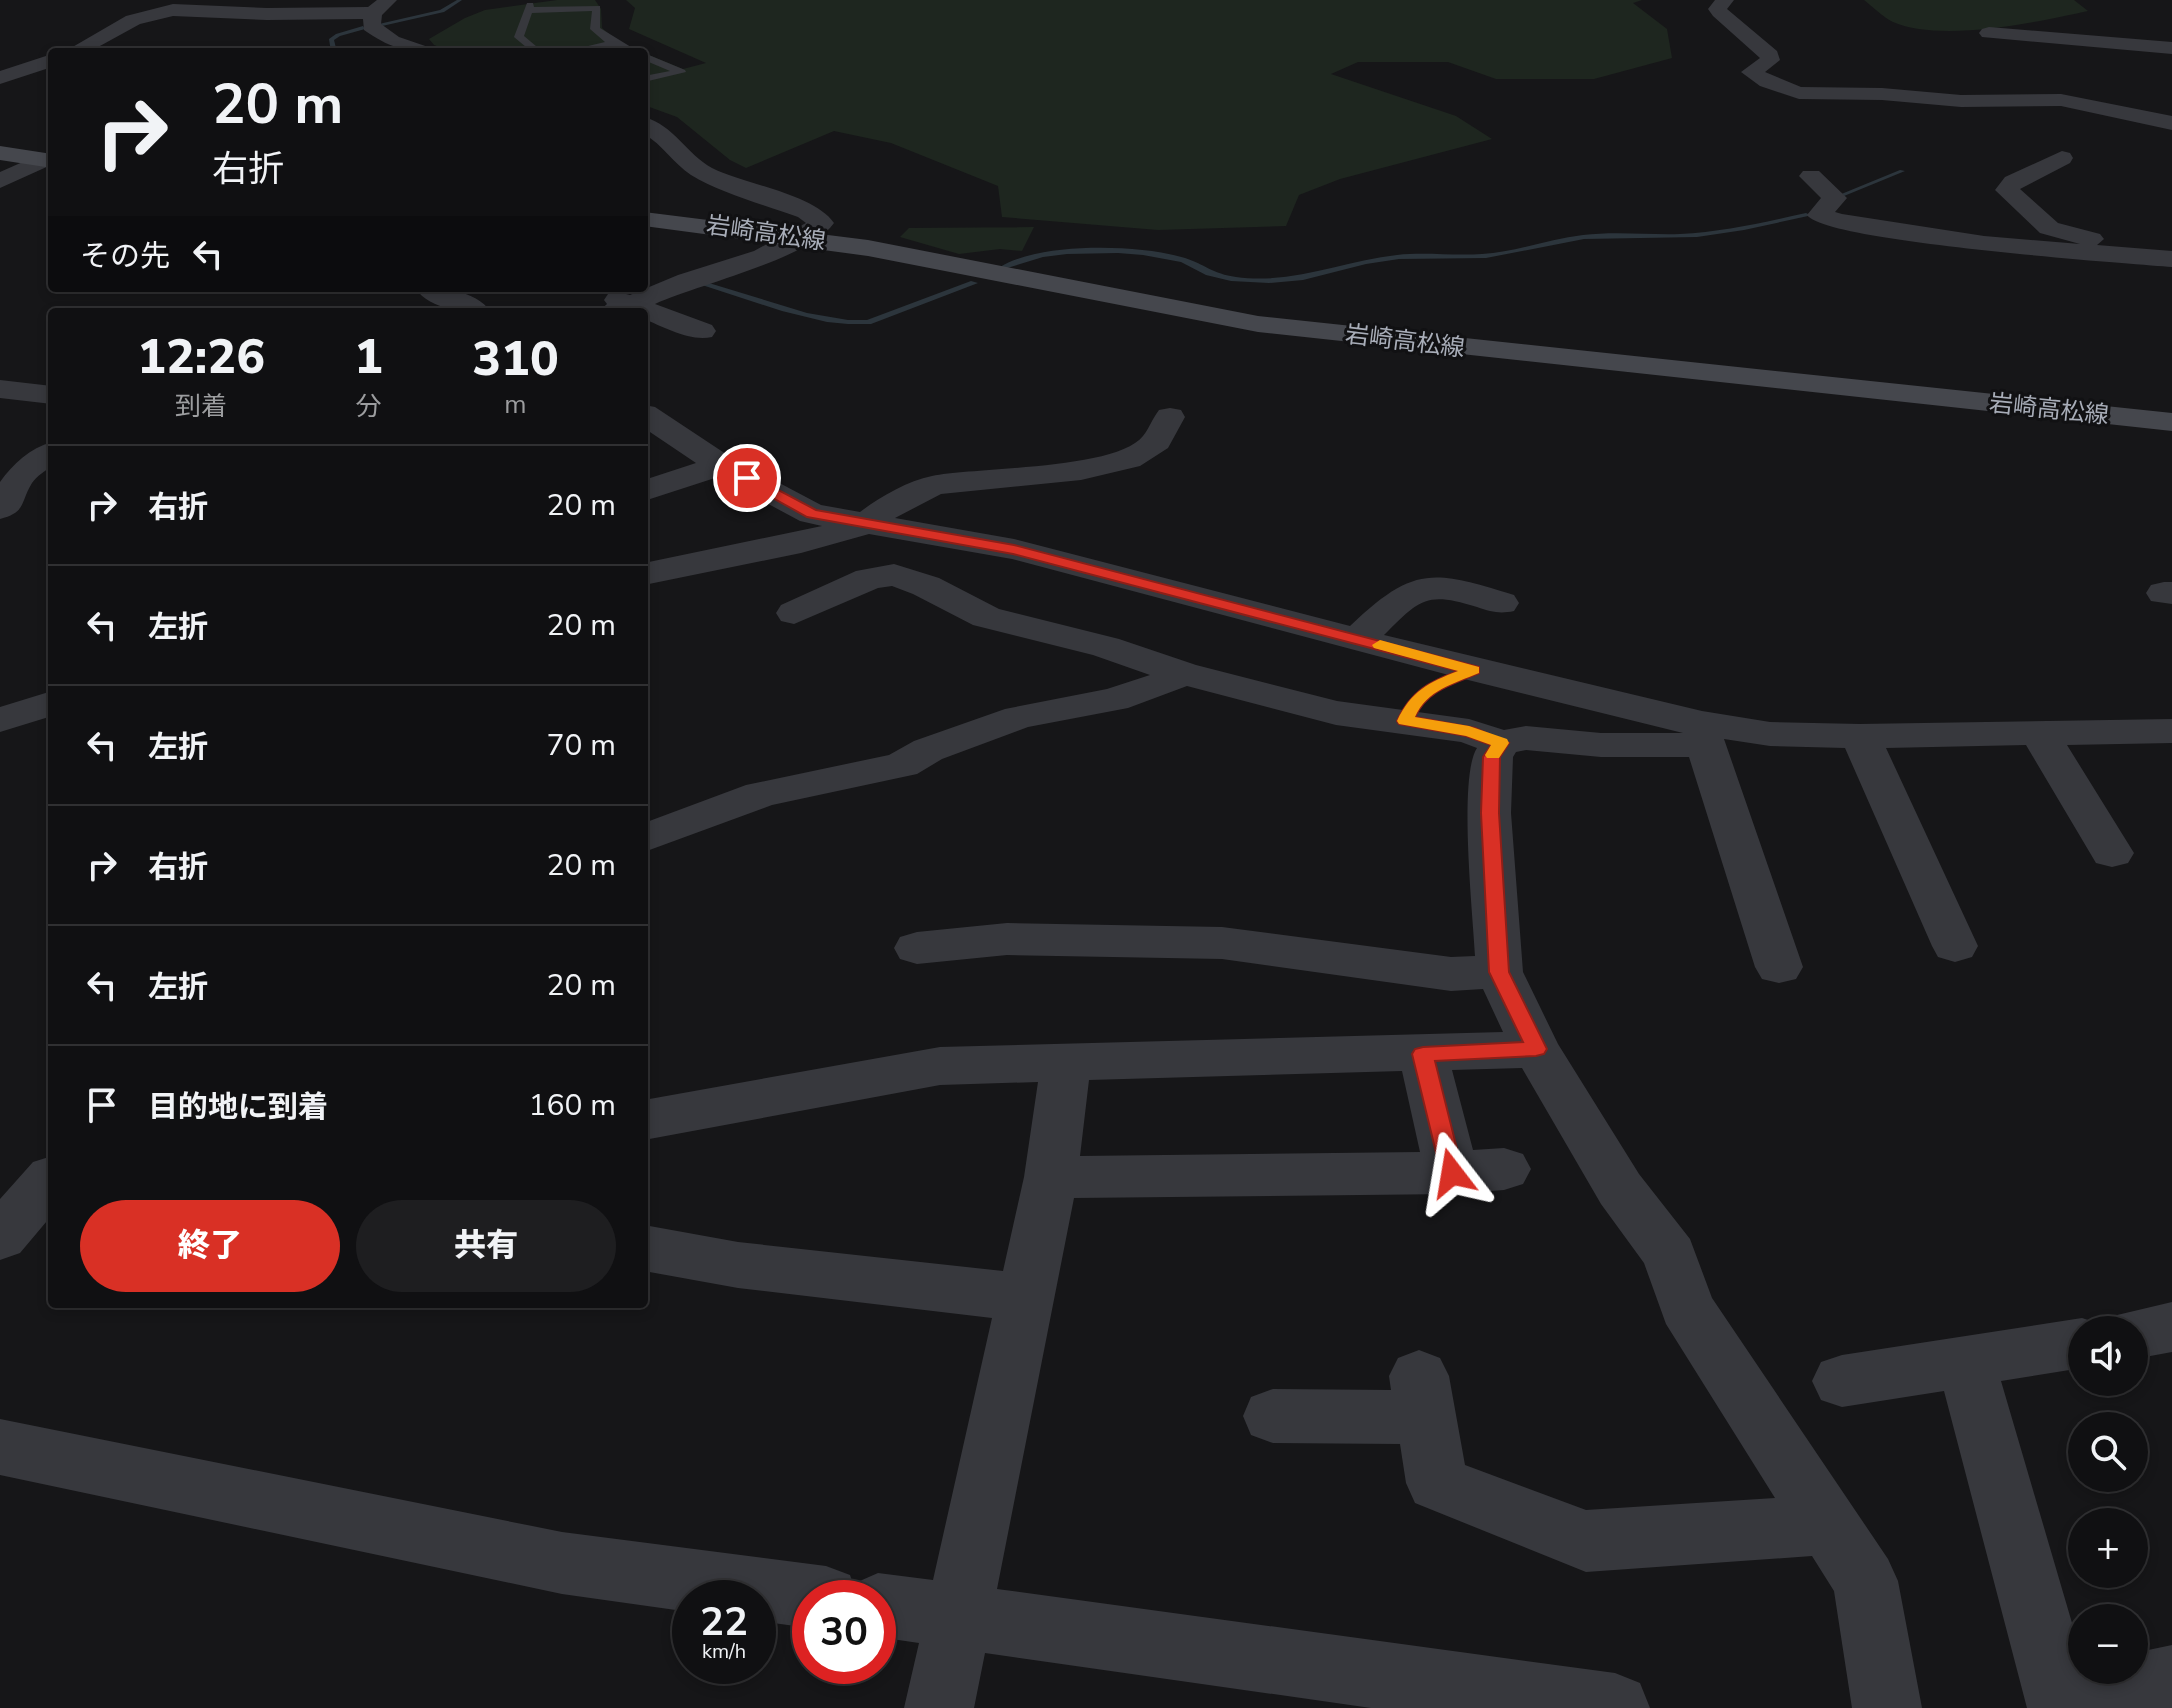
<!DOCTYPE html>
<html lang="ja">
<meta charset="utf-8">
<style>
:root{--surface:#101012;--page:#1e1e20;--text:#f1f3f6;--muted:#9c9d9f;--line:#303032;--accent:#d93025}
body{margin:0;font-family:"Nunito Sans","Noto Sans JP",sans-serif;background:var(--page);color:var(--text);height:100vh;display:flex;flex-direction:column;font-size:30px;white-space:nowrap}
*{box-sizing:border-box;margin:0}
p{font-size:26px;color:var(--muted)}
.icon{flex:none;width:44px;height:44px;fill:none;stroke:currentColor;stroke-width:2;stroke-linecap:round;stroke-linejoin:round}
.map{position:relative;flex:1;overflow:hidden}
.details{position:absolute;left:48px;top:308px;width:600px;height:1000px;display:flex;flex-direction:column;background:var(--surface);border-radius:8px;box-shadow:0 4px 12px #0003,0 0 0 2px var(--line)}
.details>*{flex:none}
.guide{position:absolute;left:48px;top:48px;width:600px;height:244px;border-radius:8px;box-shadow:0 4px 12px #0003,0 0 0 2px var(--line);background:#101012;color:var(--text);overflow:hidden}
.controls{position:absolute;left:2068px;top:1316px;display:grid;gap:16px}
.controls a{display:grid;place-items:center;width:80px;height:80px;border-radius:50%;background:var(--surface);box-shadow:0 4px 12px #0003,0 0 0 2px var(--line);font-size:40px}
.speed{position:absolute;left:672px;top:1580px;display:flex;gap:16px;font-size:40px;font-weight:700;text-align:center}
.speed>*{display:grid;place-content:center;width:104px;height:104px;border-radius:50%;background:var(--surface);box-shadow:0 4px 12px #0003,0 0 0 2px var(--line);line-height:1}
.speed small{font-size:20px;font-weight:400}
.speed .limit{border:12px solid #d22;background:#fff;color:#111}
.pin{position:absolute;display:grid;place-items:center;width:68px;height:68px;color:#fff;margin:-34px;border:4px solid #fff;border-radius:50%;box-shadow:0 2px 8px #0007}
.me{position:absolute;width:88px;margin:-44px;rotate:346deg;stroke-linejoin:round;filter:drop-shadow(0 0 6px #0008)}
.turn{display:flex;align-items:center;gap:28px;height:168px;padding:0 32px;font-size:36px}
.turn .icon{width:104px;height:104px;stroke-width:2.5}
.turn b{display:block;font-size:56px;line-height:68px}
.then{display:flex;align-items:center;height:76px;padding:0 32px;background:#0003;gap:16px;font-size:30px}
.eta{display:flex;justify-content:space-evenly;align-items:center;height:136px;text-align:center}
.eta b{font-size:48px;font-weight:800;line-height:56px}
.primary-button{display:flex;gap:16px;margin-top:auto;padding:16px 32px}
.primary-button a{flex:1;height:92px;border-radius:48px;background:var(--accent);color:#fff;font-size:32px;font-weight:800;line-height:92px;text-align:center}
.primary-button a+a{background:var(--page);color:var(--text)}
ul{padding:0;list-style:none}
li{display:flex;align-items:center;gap:24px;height:120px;padding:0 32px;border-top:2px solid var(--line)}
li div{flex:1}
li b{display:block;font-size:30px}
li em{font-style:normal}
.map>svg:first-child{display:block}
.green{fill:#1e261f}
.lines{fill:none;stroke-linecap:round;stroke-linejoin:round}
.stream{fill:#2c353c;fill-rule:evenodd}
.service{fill:#37383d;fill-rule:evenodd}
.minor{fill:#37383d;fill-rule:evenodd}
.secondary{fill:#45474d;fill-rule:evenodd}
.route{fill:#d93025;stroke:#8d1f18;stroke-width:2}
.slow{fill:#f59e0b}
.labels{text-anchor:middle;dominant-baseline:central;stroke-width:6;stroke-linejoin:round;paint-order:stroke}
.far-street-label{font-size:24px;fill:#a8adb8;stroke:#111113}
</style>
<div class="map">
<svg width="2172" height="1708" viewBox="0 0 2172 1708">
<rect width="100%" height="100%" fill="#161618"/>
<!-- green -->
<path class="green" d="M557 0H595L601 9 602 28 620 43 643 52H453L434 45 429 39 465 18 485 10Z
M626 0H1642L1633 3 1667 29 1672 58 1594 79H1496L1448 62H1358L1331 74 1456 116 1492 139 1340 179 1299 195 1286 226 1158 230 1002 217 998 186 891 143 834 131 746 168 730 160 677 117 644 105V53L683 69 706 63 629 29 635 8Z
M1864 0H2074L2088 11C2037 22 1942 43 1893 22 1883 17 1873 7 1864 0Z
M1034 227 1022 251 1000 249 959 254 900 237 909 228Z"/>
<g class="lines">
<!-- stream -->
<path class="stream" d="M457 0H462L444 12 382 26 379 24 440 10Z
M363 26 365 29 340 36 334 40 337 52H331L329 39 336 34Z
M1900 170 1905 171 1844 196 1839 195Z
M1806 213 1808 214V216L1744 230 1697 237 1584 239 1486 258 1399 259 1366 264 1303 280 1269 283 1231 281 1206 275 1181 262 1143 255 1118 253 1067 254 1043 257 1004 269 1000 267C1040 242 1140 244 1185 258 1204 264 1213 274 1236 277 1292 285 1343 261 1397 255 1425 252 1454 256 1482 254 1516 252 1549 239 1583 235 1615 231 1648 235 1680 234 1723 232 1765 222 1806 213Z
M699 280 807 313 848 320H867L971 281 978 283 871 324H848L827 322 782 311 699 284Z"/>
<!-- service -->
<path class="service" d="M527 3H533L534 7 600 6V28L639 52H626L612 46 563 52 605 42 590 29 592 11 532 13 524 36 543 52H532L514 37Z
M644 53 685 70 686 72 644 82V76L670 71 644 60Z"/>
<!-- minor -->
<path class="minor" d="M377 0H397L382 15 381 24 399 37 431 48 434 52C405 52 388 47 364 30L363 19 267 20 173 16 140 24 89 52H64L126 16 173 4 267 8 368 7Z
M1715 0H1734L1727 9 1777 51 1780 60 1765 72 1801 87 1882 88 1961 95 2061 94 2172 116V130L2061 106 1961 107 1882 100 1799 99 1760 86 1741 72 1760 58 1713 16 1708 9Z
M1989 27 2172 42V54L1982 37 1979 33 1982 29Z
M52 54V67L0 84V71Z
M644 117C674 125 686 154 712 168 744 184 814 194 834 223 809 259 699 284 655 304L712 325 716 331 712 337C690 342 664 327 644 319V312H598L607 304 604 300 608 294 618 292 630 295 678 275 754 251 806 223 798 217C765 205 720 193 691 175 673 163 663 145 644 134Z
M2062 151 2070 153 2073 158 2070 163 2020 189 2058 223 2100 234 2104 239 2097 245 2172 251V267C2123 263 1825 242 1807 215L1821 198 1799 176 1803 171H1819L1847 198 1835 212 1842 214 1984 236 2080 244 2040 233 1995 190 2005 177Z
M43 153 52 156 51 165 0 188V172Z
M415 288C440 288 475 289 491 312 466 312 431 311 415 288Z
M0 380 52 386V404L0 398Z
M644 405 655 407 732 458 821 505 860 512C880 497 907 481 932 476 976 467 1116 470 1143 436 1149 429 1152 419 1159 410L1170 408 1181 410 1185 417 1168 448 1140 466 1081 480 941 494 895 518 1014 539 1350 626C1414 565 1433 570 1514 595L1519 603 1514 611C1500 614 1491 612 1477 607 1426 591 1420 599 1384 635L1702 711 1770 722 1860 724 2172 719V743L2067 745 2134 853 2128 863 2112 867 2096 863 2026 745 1886 748 1978 946 1972 957 1955 962 1938 957 1932 946 1845 748 1770 746 1724 739 1803 967 1796 979 1779 983 1762 979 1755 967 1689 757H1601L1526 750 1516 752 1513 757 1511 813 1523 972 1558 1044 1639 1174 1690 1239 1712 1298 1888 1559 1898 1581 1922 1708H1852L1834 1591 1812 1556 1586 1572 1415 1503 1406 1483 1400 1444 1273 1443 1251 1435 1243 1416 1251 1397 1273 1389 1391 1390 1389 1376 1398 1358 1419 1350 1440 1358 1449 1376 1465 1465 1586 1510 1775 1498 1666 1324 1644 1263 1601 1204 1522 1068 1452 1070 1473 1150 1504 1148 1523 1154 1531 1169 1523 1184 1504 1190 1452 1194 1074 1198 997 1589 1615 1673 1640 1683 1650 1708H1371L985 1653 974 1708H904L919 1643 878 1637V1598H810V1628L758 1621V1598H690V1612L562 1594 0 1475V1419L562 1532 826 1566 850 1575 853 1584 878 1573 933 1580 992 1318 738 1288 644 1271V1225L738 1242 1003 1271 1024 1177 1038 1082 940 1085 644 1140V1100L940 1047 1503 1032 1483 989 1451 991 1222 959 1007 955 917 964 900 959 894 948 900 937 917 932 1007 923 1222 927 1451 957 1475 956C1473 915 1458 777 1477 748L1461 742 1336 725 1187 686 1128 708 1028 727 942 759 917 774 772 805 644 852V823L746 785 889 755 914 741 1005 709 1107 689 1150 675 1093 655 973 625 913 594 892 586 878 588 794 624 781 621 776 613 781 605 856 571 894 564 939 578 999 609 1119 639 1196 665 1337 701 1469 719 1504 730 1526 726 1601 733H1683L1460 678 1012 559 869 534 801 553 644 585V563L822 526 800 521 718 477 644 501V480L696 463 644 428ZM1402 1071 1420 1152 1080 1156 1089 1080Z
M52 442V466C45 471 37 476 32 483 20 502 27 512 0 519V482C13 464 30 448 52 442Z
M2164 582H2172V604L2151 601 2146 593 2151 585Z
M52 691V716L0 732V707Z
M52 1156V1215L20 1253 0 1260V1199L33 1162Z
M2172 1302V1352L2134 1359V1330H2107L2113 1316Z
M2082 1318 2103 1325 2105 1330H2082V1368L2001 1381 2082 1657V1670H2134V1653L2172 1645V1708H2027L1944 1391 1842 1407 1821 1400 1812 1381 1821 1362 1842 1355Z"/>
<!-- secondary -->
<path class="secondary" d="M0 146 52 154V168L0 160Z
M644 212 868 240 1258 316 2172 413V431L1258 332 868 256 644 226Z"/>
</g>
<!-- route -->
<path class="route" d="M742 476H752L816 510 1014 545 1479 667V673C1453 684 1427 690 1415 717L1475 728 1509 743 1500 757 1499 813 1509 972 1547 1049 1544 1054 1536 1056 1435 1061 1463 1173 1460 1179 1452 1181 1445 1179 1441 1173 1412 1054 1415 1049 1423 1047 1523 1042 1489 972 1481 813 1483 757 1491 745 1466 736 1399 724 1397 721C1411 691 1429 682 1458 671L1013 554 807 517 742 481Z"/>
<!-- slow -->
<path class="slow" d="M1380 640 1479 667V673C1453 684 1427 690 1415 717L1469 726 1507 739 1509 743 1499 758H1487L1485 755 1491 745 1466 736 1399 724 1397 721C1411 691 1429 682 1458 671L1374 648 1372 645Z"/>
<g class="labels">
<!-- far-street labels -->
<g class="far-street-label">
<text transform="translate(766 233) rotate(8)">岩崎高松線</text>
<text transform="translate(1405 341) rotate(7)">岩崎高松線</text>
<text transform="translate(2049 409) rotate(6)">岩崎高松線</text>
</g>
</g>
</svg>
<div class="controls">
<a><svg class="icon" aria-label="sound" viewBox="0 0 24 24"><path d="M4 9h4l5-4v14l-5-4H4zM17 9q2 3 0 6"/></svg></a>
<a><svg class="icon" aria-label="search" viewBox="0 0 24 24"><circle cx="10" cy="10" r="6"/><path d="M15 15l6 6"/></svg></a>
<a>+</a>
<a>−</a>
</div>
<div class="speed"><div>22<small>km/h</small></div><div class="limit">30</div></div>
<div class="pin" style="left:747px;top:478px;background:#d93025"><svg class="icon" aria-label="arrive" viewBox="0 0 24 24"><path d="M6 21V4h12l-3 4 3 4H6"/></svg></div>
<svg class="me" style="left:1452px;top:1173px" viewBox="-20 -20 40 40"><path d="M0-17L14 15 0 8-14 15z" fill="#d93025" stroke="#fff" stroke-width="4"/></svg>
<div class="guide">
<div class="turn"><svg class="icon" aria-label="right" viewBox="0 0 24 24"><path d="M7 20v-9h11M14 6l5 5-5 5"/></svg><div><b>20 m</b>右折</div></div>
<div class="then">その先<svg class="icon" aria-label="left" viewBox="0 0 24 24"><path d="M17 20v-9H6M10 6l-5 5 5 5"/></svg></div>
</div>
<section class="details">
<div class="eta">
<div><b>12:26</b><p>到着</p></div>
<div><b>1</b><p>分</p></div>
<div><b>310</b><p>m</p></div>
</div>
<ul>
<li><svg class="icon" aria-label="right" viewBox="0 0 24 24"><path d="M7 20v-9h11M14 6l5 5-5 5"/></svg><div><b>右折</b></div><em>20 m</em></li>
<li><svg class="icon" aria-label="left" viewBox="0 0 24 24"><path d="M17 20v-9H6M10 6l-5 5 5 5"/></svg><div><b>左折</b></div><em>20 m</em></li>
<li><svg class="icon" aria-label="left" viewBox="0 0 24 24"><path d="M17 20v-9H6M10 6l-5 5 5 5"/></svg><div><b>左折</b></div><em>70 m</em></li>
<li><svg class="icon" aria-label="right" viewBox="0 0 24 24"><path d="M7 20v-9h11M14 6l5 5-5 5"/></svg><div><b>右折</b></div><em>20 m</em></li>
<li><svg class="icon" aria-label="left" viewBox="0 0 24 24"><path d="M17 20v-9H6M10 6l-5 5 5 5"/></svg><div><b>左折</b></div><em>20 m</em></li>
<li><svg class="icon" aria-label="arrive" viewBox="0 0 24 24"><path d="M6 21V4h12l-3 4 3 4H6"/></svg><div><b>目的地に到着</b></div><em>160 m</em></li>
</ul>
<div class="primary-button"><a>終了</a><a>共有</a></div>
</section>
</div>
